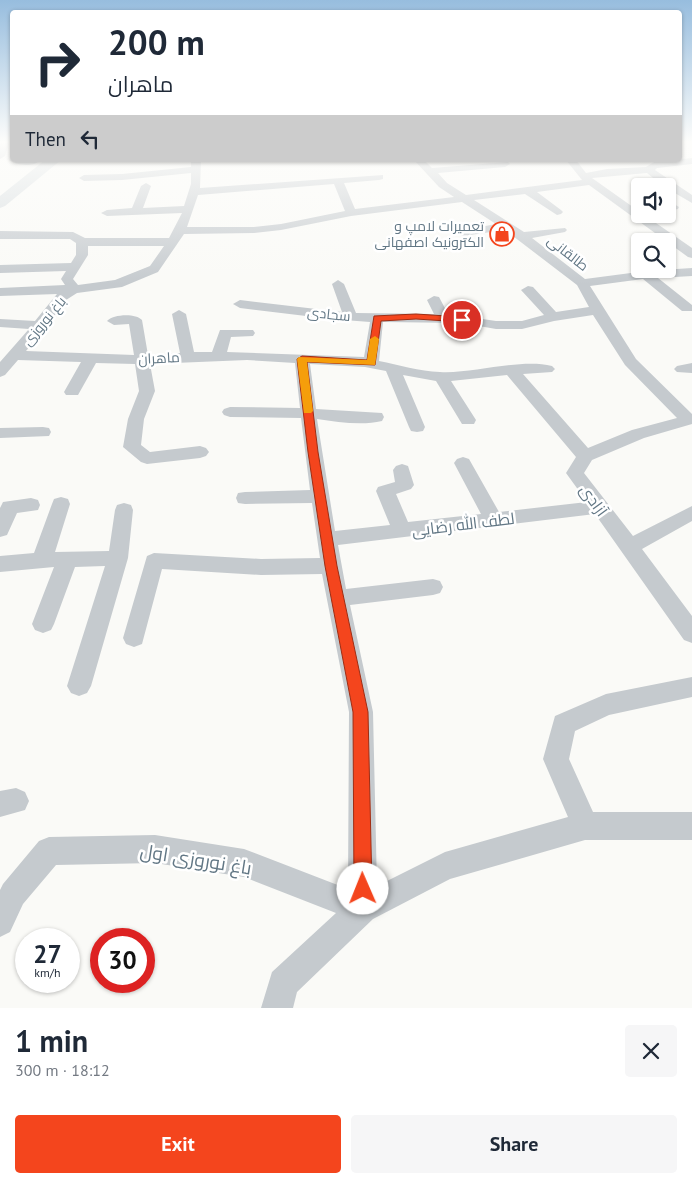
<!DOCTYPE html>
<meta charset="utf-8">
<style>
:root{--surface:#fff;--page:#f6f6f7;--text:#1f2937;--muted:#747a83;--accent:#f4451d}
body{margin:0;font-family:"PT Sans",Cairo,sans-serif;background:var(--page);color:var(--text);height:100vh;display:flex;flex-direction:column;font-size:19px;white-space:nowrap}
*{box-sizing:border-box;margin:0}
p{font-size:16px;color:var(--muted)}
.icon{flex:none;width:28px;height:28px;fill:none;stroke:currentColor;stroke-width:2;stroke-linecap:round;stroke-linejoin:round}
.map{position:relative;height:1008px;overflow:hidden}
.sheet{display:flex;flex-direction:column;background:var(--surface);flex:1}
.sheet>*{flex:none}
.hud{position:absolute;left:10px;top:10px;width:672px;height:152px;border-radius:5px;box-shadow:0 1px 4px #0004;background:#fff;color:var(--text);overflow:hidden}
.buttons{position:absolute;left:631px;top:178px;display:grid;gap:10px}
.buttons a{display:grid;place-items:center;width:45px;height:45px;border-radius:5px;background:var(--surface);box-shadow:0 1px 4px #0004;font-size:25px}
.speed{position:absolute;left:15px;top:928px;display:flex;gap:10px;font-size:25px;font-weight:700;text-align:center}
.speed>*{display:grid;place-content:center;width:65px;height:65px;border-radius:50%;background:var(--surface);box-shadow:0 1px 4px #0004;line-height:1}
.speed small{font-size:12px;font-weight:400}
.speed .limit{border:8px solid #d22;background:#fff;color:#111}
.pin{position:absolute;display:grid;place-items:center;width:42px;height:42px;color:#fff;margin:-21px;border:2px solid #fff;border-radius:50%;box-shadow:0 1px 5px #0007}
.me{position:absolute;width:55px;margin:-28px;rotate:359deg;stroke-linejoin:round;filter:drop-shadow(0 0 4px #0008)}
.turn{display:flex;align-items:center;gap:18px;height:105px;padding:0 15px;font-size:22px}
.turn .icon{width:65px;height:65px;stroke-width:2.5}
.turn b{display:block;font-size:35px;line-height:42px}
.then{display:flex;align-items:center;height:48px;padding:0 15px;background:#0003;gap:10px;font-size:19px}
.round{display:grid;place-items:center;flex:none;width:52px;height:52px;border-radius:5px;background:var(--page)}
.head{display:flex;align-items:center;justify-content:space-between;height:85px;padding:0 15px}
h1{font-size:30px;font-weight:700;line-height:38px}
.primary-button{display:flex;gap:10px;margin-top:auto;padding:10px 15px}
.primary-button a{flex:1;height:58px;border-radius:5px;background:var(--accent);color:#fff;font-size:20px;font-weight:700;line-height:58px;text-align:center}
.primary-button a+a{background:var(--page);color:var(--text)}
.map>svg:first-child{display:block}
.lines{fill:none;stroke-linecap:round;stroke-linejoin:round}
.minor{fill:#c5cace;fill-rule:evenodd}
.secondary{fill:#d6dcdf;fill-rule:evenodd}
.route{fill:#f4451d;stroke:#9f2d13}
.slow{fill:#f59e0b}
.labels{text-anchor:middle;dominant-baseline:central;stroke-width:5;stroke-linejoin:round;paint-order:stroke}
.far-poi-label{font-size:14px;fill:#627785;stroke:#fff;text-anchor:end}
.far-street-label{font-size:14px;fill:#627785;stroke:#fff}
.street-label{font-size:16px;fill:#627785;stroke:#fff}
.near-street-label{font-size:19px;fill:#627785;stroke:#fff}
</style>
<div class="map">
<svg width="692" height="1008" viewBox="0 0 692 1008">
<rect width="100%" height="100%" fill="#fafaf7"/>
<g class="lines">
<!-- minor -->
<path class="minor" d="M0 143H9L5 156 0 159Z
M12 157V160H37L38 162C32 167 15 165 9 160Z
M692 158V164L657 168 655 170 692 195V203L668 189V186H663L647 173 592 178 640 212V214H643L692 248V258L688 257 589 185 537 192 561 210 563 212 561 214 557 215 525 194 474 200 524 232 565 228 567 230 565 232 532 238 585 279 646 271 692 268V276L658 278 692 305V311H682L643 279 590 286 636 359 692 414V424L644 438 592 460 584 473 633 536 692 506V521L642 549 692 616V643L684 640 595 514 338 545 346 589 433 579 440 581 443 587 440 593 433 595 350 605 373 712 377 886 445 852 568 817 543 759 555 716 606 694 692 677V697L609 715 575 731 569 759 593 812H692V840H585L450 879 373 919 297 992 293 1008H261L272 972 336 913 244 877 155 863 56 865 23 904 10 932 0 937V890L3 884 39 841 49 837 155 835 244 849 348 889 349 712 322 574 261 575 162 569 142 644 134 647 126 644 123 638 147 556 154 553 261 559 320 558 312 503 245 504 238 503 236 498 238 493 245 492 310 490 301 418 230 417 224 415 222 412 224 409 230 407 300 408 295 363 247 360 150 364 155 391 144 419 141 445 150 452 200 446 206 448 209 452 206 456 200 458 147 464 141 462 123 447 128 419 139 391 135 364 96 363 78 395H66L64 392 81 362 18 360 5 375 0 377V362L29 329 0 327V319L35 321 57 294 0 296V288L65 285 61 279 66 271 0 273V265L71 263 76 255V243L70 239H0V231L73 232 85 238H169L182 213 107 216 101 213 107 210 132 208 141 186 146 183 151 186 143 208 184 206 191 184V173L122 180 84 181 79 178 84 175 122 174 191 167V160H201L200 188 383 175V179L379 180 344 183 355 209 454 197 439 187 414 160H424L432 168 508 162 510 164 505 167 438 173 447 183 466 195 582 180 566 160H576L586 173 607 169 646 167 654 162ZM334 184 345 211 281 224 254 227H187L198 195ZM462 202 496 224 459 231 457 233 459 235 463 236 505 230 577 285 589 307 556 312 533 287 528 286 521 290 544 315 522 321H496L448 314 439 297 434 296 427 300 434 314 356 313 344 284 338 280 332 284 342 312 240 300 233 304 240 308 331 319 370 322 364 357 227 352 231 337 253 336 255 333 253 330H220L212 352H194L186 314 179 310 172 314 180 353 148 355 142 320C136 313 113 314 107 321L114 325 129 324 134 355 26 351 45 329 66 300 77 293 122 287 158 272 184 234 254 233 281 230 351 216ZM88 246H164L150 266 115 280 78 285 73 279 88 255ZM593 315 625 365 677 418 632 430 588 448 523 374 552 372 555 369 552 366C520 358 473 374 440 372 419 371 399 365 379 361L383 322 462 323 496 329H522L554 321ZM310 364 365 367 386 371 409 427 411 431 417 432 423 431 425 427 403 375 436 381 462 424H474L476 420 451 381 507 375 576 457 566 473 587 502 499 512 469 459 463 457 457 459 454 463 481 514 408 522 396 494 411 489 414 485 408 466 402 464 396 466 393 470 395 482 378 487 376 491 390 525 335 531 317 419C338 422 362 426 382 421L384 417 382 413 316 409Z
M674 204 679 207 678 209 668 211V205Z
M692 363V373L677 372 674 369 677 366Z
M43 427 49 428 51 432 49 436 0 438V428Z
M61 497 68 499 70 504 55 552 109 551 115 510 117 505 124 503 131 505 133 510 128 558 91 686 87 693 79 696 71 693 67 686 105 566 75 567 54 624 51 630 43 633 35 630 32 624 54 567 0 572V556L34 553 52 504 54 499Z
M31 498 38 500 40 505 38 510 17 513 7 535 0 537V508L3 502Z
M16 788 25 792 29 801 25 810 0 817V791Z"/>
<!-- secondary -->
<path class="secondary" d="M45 160H61L5 206 0 208V196Z"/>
</g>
<!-- sky -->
<linearGradient id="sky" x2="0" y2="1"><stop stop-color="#97bdde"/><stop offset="0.5" stop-color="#fdfdfb"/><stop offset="1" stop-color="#fdfdfb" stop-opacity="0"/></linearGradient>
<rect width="692" height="284" fill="url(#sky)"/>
<!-- route -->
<path class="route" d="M416 314 462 317 467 320 462 322 416 319 381 321 375 365 307 362 318 452 337 566 368 712 372 889 369 895 363 898 357 895 354 889 353 712 325 566 308 452 297 359 302 356 367 360 374 316Z"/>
<!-- slow -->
<path class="slow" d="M375 336 379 339 375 365 307 362 313 411 311 413H304L297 359 299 357 367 360 370 339Z"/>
<!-- icons -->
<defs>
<g id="shop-ring" transform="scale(1.25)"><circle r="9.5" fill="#fff" stroke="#f4451d" stroke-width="1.5"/><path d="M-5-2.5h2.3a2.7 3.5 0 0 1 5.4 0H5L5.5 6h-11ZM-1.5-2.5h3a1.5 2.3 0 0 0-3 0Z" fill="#f4451d"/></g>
</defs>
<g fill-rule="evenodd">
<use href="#shop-ring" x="502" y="234"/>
</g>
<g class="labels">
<!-- far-poi labels -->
<g class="far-poi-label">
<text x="484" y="226">تعمیرات لامپ و<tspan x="484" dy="16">الکترونیک اصفهانی</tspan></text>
</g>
<!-- far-street labels -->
<g class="far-street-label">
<text transform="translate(568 253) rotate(38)">طالقانی</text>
<text transform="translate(329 314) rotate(6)">سجادی</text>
<text transform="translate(44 321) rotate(-50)">باغ نوروزی</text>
<text transform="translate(159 358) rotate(-3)">ماهران</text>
</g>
<!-- street labels -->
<g class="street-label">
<text transform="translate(594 500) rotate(54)">آزادی</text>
<text transform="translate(463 524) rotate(-7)">لطف الله رضایی</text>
</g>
<!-- near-street labels -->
<g class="near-street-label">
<text transform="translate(196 859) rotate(9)">باغ نوروزی اول</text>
</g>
</g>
</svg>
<div class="buttons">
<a><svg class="icon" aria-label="sound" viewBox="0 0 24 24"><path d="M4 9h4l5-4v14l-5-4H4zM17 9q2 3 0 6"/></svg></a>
<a><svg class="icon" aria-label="search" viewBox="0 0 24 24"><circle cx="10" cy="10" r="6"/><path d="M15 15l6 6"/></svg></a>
</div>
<div class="speed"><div>27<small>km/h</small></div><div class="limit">30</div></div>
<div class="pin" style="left:462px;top:320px;background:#d93025"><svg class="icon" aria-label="arrive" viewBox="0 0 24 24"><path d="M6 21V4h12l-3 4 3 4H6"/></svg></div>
<svg class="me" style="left:363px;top:889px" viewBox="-20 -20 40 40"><circle r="19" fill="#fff"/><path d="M0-13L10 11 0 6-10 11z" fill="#f4451d"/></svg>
<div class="hud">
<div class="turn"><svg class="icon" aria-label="right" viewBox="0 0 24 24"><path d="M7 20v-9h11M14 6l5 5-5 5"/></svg><div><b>200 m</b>ماهران</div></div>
<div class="then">Then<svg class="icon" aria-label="left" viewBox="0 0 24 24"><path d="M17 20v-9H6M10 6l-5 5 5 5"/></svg></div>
</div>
</div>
<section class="sheet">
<div class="head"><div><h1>1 min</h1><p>300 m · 18:12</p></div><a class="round"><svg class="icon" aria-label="close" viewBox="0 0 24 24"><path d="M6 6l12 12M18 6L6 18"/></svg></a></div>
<div class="primary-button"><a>Exit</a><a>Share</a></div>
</section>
